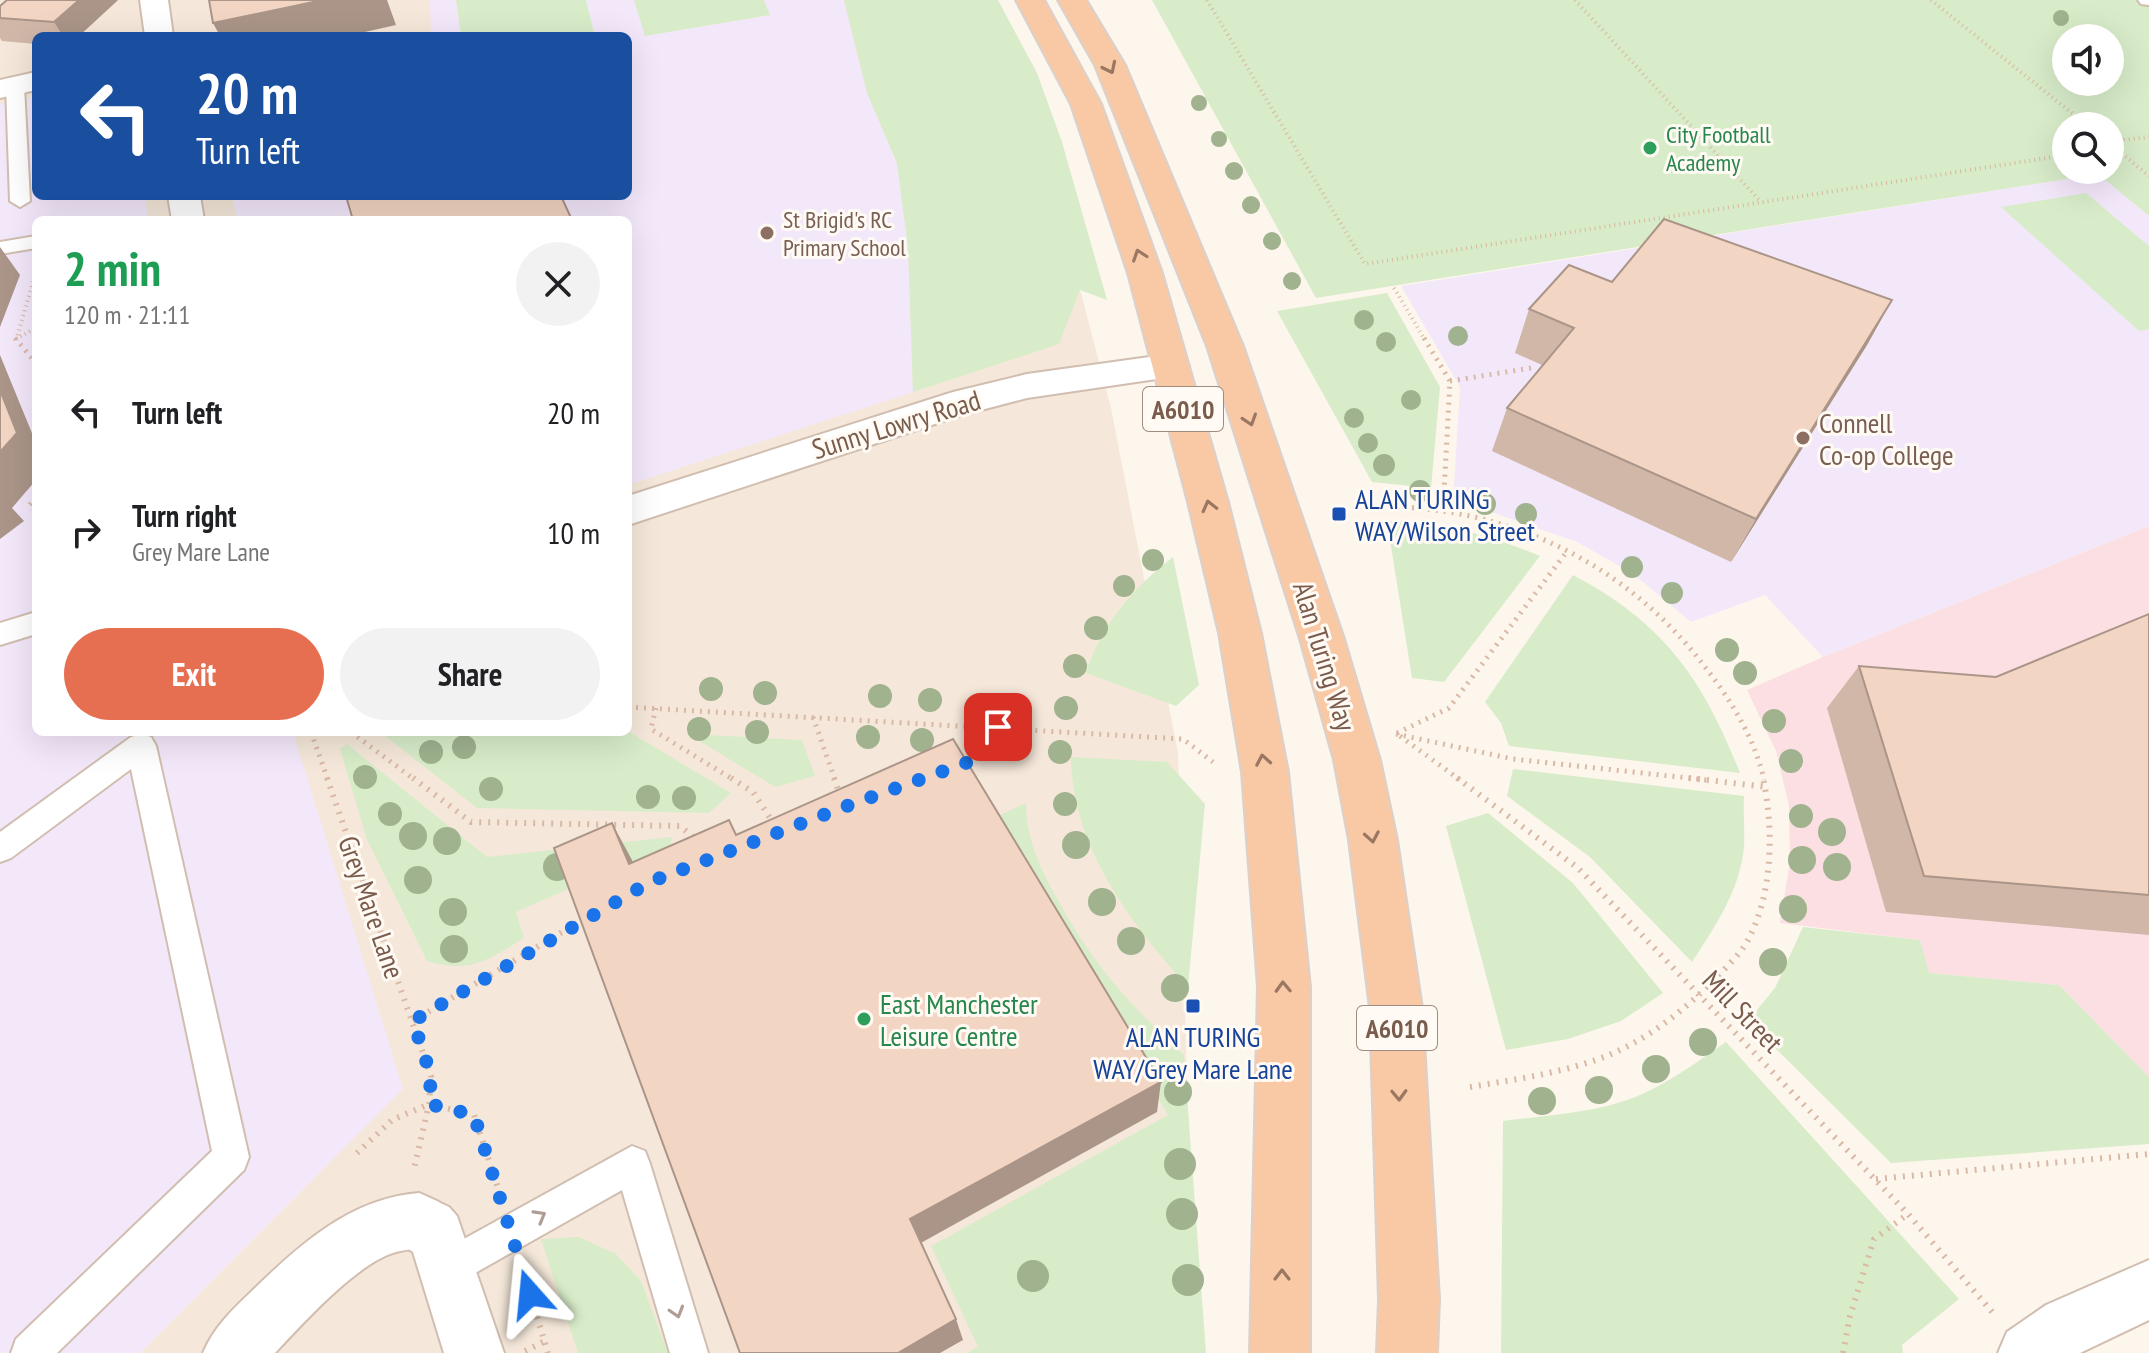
<!DOCTYPE html>
<meta charset="utf-8">
<style>
:root{--surface:#fff;--page:#f2f2f2;--text:#202124;--muted:#757577;--accent:#e76f51}
body{margin:0;font-family:"PT Sans Narrow",sans-serif;background:var(--page);color:var(--text);height:100vh;display:flex;flex-direction:column;font-size:30px;white-space:nowrap}
*{box-sizing:border-box;margin:0}
p{font-size:26px;color:var(--muted)}
.icon{flex:none;width:44px;height:44px;fill:none;stroke:currentColor;stroke-width:2;stroke-linecap:round;stroke-linejoin:round}
.map{position:relative;flex:1;overflow:hidden}
.side{position:absolute;left:32px;top:216px;width:600px;height:520px;display:flex;flex-direction:column;background:var(--surface);border-radius:12px;box-shadow:0 8px 32px #0002}
.side>*{flex:none}
.top-card{position:absolute;left:32px;top:32px;width:600px;height:168px;border-radius:12px;box-shadow:0 8px 32px #0002;background:#1a4fa0;color:#fff;overflow:hidden}
.fabs{position:absolute;left:2052px;top:24px;display:grid;gap:16px}
.fabs a{display:grid;place-items:center;width:72px;height:72px;border-radius:50%;background:var(--surface);box-shadow:0 8px 32px #0002;font-size:40px}
.pin{position:absolute;display:grid;place-items:center;width:68px;height:68px;color:#fff;margin:-34px;border-radius:16px;box-shadow:0 4px 12px #0006}
.me{position:absolute;width:88px;margin:-44px;rotate:342deg;stroke-linejoin:round;filter:drop-shadow(0 0 6px #0008)}
.turn{display:flex;align-items:center;gap:28px;height:168px;padding:0 32px;font-size:36px}
.turn .icon{width:104px;height:104px;stroke-width:2.5}
.turn b{display:block;font-size:56px;line-height:68px}
.round{display:grid;place-items:center;flex:none;width:84px;height:84px;border-radius:42px;background:var(--page)}
.headline{display:flex;align-items:center;justify-content:space-between;height:136px;padding:0 32px}
h1{font-size:48px;font-weight:700;line-height:60px;color:#1e9e55}
.primary-button{display:flex;gap:16px;margin-top:auto;padding:16px 32px}
.primary-button a{flex:1;height:92px;border-radius:48px;background:var(--accent);color:#fff;font-size:32px;font-weight:700;line-height:92px;text-align:center}
.primary-button a+a{background:var(--page);color:var(--text)}
ul{padding:0;list-style:none}
li{display:flex;align-items:center;gap:24px;height:120px;padding:0 32px}
li div{flex:1}
li b{display:block;font-size:30px}
li em{font-style:normal}
.map>svg:first-child{display:block}
.residential{fill:#f5e8da;fill-rule:evenodd}
.education{fill:#f3e8fa}
.medical{fill:#fbdfe3}
.green{fill:#d8ecc9;fill-rule:evenodd}
.lines{fill:none;stroke-linecap:round;stroke-linejoin:round}
.service-casing{stroke:#d1beb0;stroke-width:4}
.minor-casing{stroke:#d1beb0;stroke-width:4}
.tertiary-casing{stroke:#d1beb0;stroke-width:4}
.trunk-casing{stroke:#dad1cd;stroke-width:4}
.path-far2{stroke:#d9b8a5;stroke-width:4;stroke-dasharray:1 4;stroke-linecap:butt}
.path-far1{stroke:#d9b8a5;stroke-width:5;stroke-dasharray:2 6;stroke-linecap:butt}
.path{stroke:#d9b8a5;stroke-width:6;stroke-dasharray:2 7;stroke-linecap:butt}
.service{fill:#fff;fill-rule:evenodd}
.minor{fill:#fff;fill-rule:evenodd}
.tertiary{fill:#fff;fill-rule:evenodd}
.trunk{fill:#f9c8a4;fill-rule:evenodd}
.tree{fill:#a0b28e}
.wall{fill:#d1b7a8}
.shaded-wall{fill:#aa9588}
.building{fill:#f3d5c3;stroke:#aa9588;stroke-width:2}
.oneway{stroke:#9a7763}
.oneway2{stroke:#af9d94}
.route{stroke:#1a73e8;stroke-width:14;stroke-dasharray:0 25.2}
.leisure-dot{fill:#2e9e5b;stroke:#fffaf3;stroke-width:3}
.education-dot{fill:#8d6e63;stroke:#fffaf3;stroke-width:3}
.transit-dot{fill:#1a4fb4;stroke:#fffaf3;stroke-width:3}
.labels{text-anchor:middle;dominant-baseline:central;stroke-width:6;stroke-linejoin:round;paint-order:stroke}
.far-leisure-label{font-size:24px;fill:#27864d;stroke:#fffaf3;text-anchor:start}
.far-education-label{font-size:24px;fill:#785e54;stroke:#fffaf3;text-anchor:start}
.shield{fill:#fffaf3;stroke:#a28b7f;stroke-width:2}
.shield-label{font-size:26px;font-weight:bold;fill:#7a5c4d}
.education-label{font-size:28px;fill:#785e54;stroke:#fffaf3;text-anchor:start}
.street-label{font-size:28px;fill:#7a5c4d;stroke:#fffaf3}
.transit-label{font-size:28px;fill:#164399;stroke:#fffaf3;text-anchor:start}
.leisure-label{font-size:28px;fill:#27864d;stroke:#fffaf3;text-anchor:start}
</style>
<div class="map">
<svg width="2149" height="1353" viewBox="0 0 2149 1353">
<rect width="100%" height="100%" fill="#fdf6ec"/>
<!-- residential -->
<path class="residential" d="M0 0H973L1036 120 1111 408 1178 753 1188 1120 1185 1353H0ZM36 36H628V196H36ZM36 220H628V732H36Z"/>
<!-- education -->
<path class="education" d="M430 0H844L867 93 897 163 908 247 913 392 628 485V220H237L232 196H628V36H431Z
M36 97V196H145L148 220H36V732H293L403 1089 140 1353H0V104Z
M2098 174 2149 216V526L1823 657 1765 595 1691 622 1632 573 1577 542 1494 513 1453 504 1460 387 1401 286Z"/>
<!-- medical -->
<path class="medical" d="M2149 526V1077L2059 985 1928 973 1919 940 1780 923 1790 862 1789 806 1776 751 1747 690 1823 657Z"/>
<!-- green -->
<path class="green" d="M456 0H586L595 36H461Z
M634 0H764L770 15 645 36Z
M844 0H998L1037 73 1062 142 1107 300 1080 290 1059 344 913 392 908 247 897 163 867 93Z
M1152 0H2149V216L2098 174 1316 298ZM2066 38H2110V82H2066ZM2066 126H2110V170H2066Z
M2086 193 2149 246V329L2139 331 2001 207Z
M1387 293 1440 387 1431 488 1372 482 1277 311Z
M1387 521C1442 523 1490 535 1540 556L1444 682 1412 678Z
M1173 557 1199 685 1176 706 1086 673C1101 625 1134 587 1173 557Z
M1573 575C1664 623 1703 679 1740 773L1509 746 1501 723 1485 702Z
M380 732 631 733 731 793 709 813 477 808Z
M688 734 802 740 815 776 775 787Z
M347 744 487 857 672 837 668 857 638 873 632 861 516 912 524 938C487 960 471 974 427 961L366 837 340 749Z
M1071 757 1167 762 1205 804 1188 987C1130 922 1072 847 1071 757Z
M1513 769 1744 796C1743 812 1745 830 1744 847 1740 890 1715 927 1692 962L1590 857 1507 796Z
M1026 803C1026 839 1041 870 1059 902 1094 966 1130 1005 1184 1055L1206 1353H967L978 1347 931 1246 1168 1115 991 819Z
M1488 813 1573 883 1663 993 1621 1021 1568 1039 1506 1050 1446 826Z
M1803 927 1920 940 1929 973 2059 985 2149 1077V1144L1891 1163 1748 1021 1775 988Z
M1726 1042 1959 1299 1902 1345 1903 1353H1501L1503 1121C1548 1115 1600 1113 1642 1094 1672 1081 1698 1061 1726 1042Z
M579 1237 616 1254 641 1281 668 1353H578L541 1239Z"/>
<g class="lines">
<!-- service casing -->
<g class="service-casing">
<path id="service" d="M2138 0H2149V5L2141 4Z
M15 80 24 86 30 201 20 207 10 201 6 86Z
M36 236V248L0 254V242Z
M36 612V634L0 645V623Z
M141 734 151 737 156 746 249 1157 244 1170 57 1353H11L16 1339 212 1151 131 769 11 858 0 862V832L131 737Z
M632 1146 645 1151 650 1164 708 1353H670L622 1190 461 1281 448 1287 435 1281 429 1268 435 1255Z"/>
</g>
<!-- minor casing -->
<g class="minor-casing">
<path id="minor" d="M1171 354 1184 357 1189 366 1184 375 1027 398 962 415 628 525V496L953 392 1027 374Z
M419 1193 439 1202 448 1222 439 1242C421 1250 406 1248 390 1254 353 1268 302 1324 275 1353H203C214 1327 232 1310 252 1291 299 1245 351 1198 419 1193Z"/>
</g>
<!-- tertiary casing -->
<g class="tertiary-casing">
<path id="tertiary" d="M140 0H168L173 36H145Z
M36 72V90L0 98V80Z
M168 196H200L204 220H172Z
M419 1193 449 1207 457 1216 504 1353H444L413 1252 399 1242 390 1222 399 1202Z
M2149 1260V1320L2080 1353H1998L2007 1332 2046 1305Z"/>
</g>
<!-- trunk casing -->
<g class="trunk-casing">
<path id="trunk" d="M1016 0H1044L1101 104 1162 273 1228 502 1261 633 1288 772 1310 987V1353H1250L1258 987 1242 772 1219 633 1188 502 1128 273 1071 104Z
M1058 0H1086L1125 65 1243 346 1344 639 1380 760 1397 840 1422 1008 1439 1299 1437 1353H1377L1379 1299 1370 1008 1349 840 1334 760 1300 639 1207 346 1095 65Z"/>
</g>
<!-- path-far2 -->
<path class="path-far2" d="M1207 0 1365 264 2066 155
M1575 0 1761 202
M1931 0 2088 126
M2110 144 2149 176
M2111 148 2124 140 2149 137
M1394 288 1425 340
M16 339 36 328
M16 340 36 272"/>
<!-- path-far1 -->
<path class="path-far1" d="M15 338 36 363
M1424 338 1450 381 1443 511
M1450 381 1531 368
M36 497 29 506 36 511
M1364 507C1384 508 1405 506 1425 509 1537 520 1638 578 1705 667 1731 700 1755 739 1764 780
M628 707 1183 739 1213 762
M656 708 651 729 734 780
M813 717 835 780
M311 732 328 780
M351 732 415 780
M1397 733 1449 708 1568 550
M1396 734 1513 759 1707 780
M1400 736 1460 780
M963 764 997 728"/>
<!-- path -->
<path class="path" d="M327 778 431 1076 429 1104 414 1169
M413 778 471 822 680 826 697 840
M731 778 753 792 774 824
M834 778 840 795
M1457 778 1578 868 1908 1214 1993 1313
M1689 778 1767 787
M413 1021 584 919
M1470 1087C1512 1080 1555 1074 1596 1060 1646 1042 1684 1011 1721 973 1730 963 1741 953 1748 940 1773 893 1774 829 1763 778
M357 1153 392 1120 429 1104 474 1115 499 1191
M1876 1179 2149 1154
M524 1274 548 1353
M525 1351 545 1341
M1843 1353 1850 1316 1874 1239 1908 1214"/>
<!-- service -->
<use href="#service" class="service"/>
<!-- minor -->
<use href="#minor" class="minor"/>
<!-- tertiary -->
<use href="#tertiary" class="tertiary"/>
<!-- trunk -->
<use href="#trunk" class="trunk"/>
</g>
<!-- trees -->
<g class="tree">
<circle cx="2061" cy="18" r="8"/>
<circle cx="1199" cy="103" r="8"/>
<circle cx="1219" cy="139" r="8"/>
<circle cx="1234" cy="171" r="9"/>
<circle cx="1251" cy="205" r="9"/>
<circle cx="1272" cy="241" r="9"/>
<circle cx="1292" cy="281" r="9"/>
<circle cx="1364" cy="320" r="10"/>
<circle cx="1458" cy="336" r="10"/>
<circle cx="1386" cy="342" r="10"/>
<circle cx="1411" cy="400" r="10"/>
<circle cx="1354" cy="418" r="10"/>
<circle cx="1368" cy="443" r="10"/>
<circle cx="1384" cy="465" r="11"/>
<circle cx="1420" cy="491" r="11"/>
<circle cx="1485" cy="504" r="11"/>
<circle cx="1526" cy="514" r="11"/>
<circle cx="1153" cy="560" r="11"/>
<circle cx="1632" cy="567" r="11"/>
<circle cx="1124" cy="586" r="11"/>
<circle cx="1672" cy="593" r="11"/>
<circle cx="1096" cy="628" r="12"/>
<circle cx="1727" cy="650" r="12"/>
<circle cx="1075" cy="666" r="12"/>
<circle cx="1745" cy="673" r="12"/>
<circle cx="711" cy="689" r="12"/>
<circle cx="765" cy="693" r="12"/>
<circle cx="880" cy="696" r="12"/>
<circle cx="930" cy="700" r="12"/>
<circle cx="1066" cy="708" r="12"/>
<circle cx="1774" cy="721" r="12"/>
<circle cx="699" cy="729" r="12"/>
<circle cx="757" cy="732" r="12"/>
<circle cx="868" cy="737" r="12"/>
<circle cx="922" cy="740" r="12"/>
<circle cx="464" cy="747" r="12"/>
<circle cx="431" cy="752" r="12"/>
<circle cx="1060" cy="752" r="12"/>
<circle cx="1791" cy="761" r="12"/>
<circle cx="365" cy="777" r="12"/>
<circle cx="491" cy="789" r="12"/>
<circle cx="648" cy="797" r="12"/>
<circle cx="684" cy="798" r="12"/>
<circle cx="1065" cy="804" r="12"/>
<circle cx="390" cy="814" r="12"/>
<circle cx="1801" cy="816" r="12"/>
<circle cx="1832" cy="832" r="14"/>
<circle cx="413" cy="836" r="14"/>
<circle cx="447" cy="841" r="14"/>
<circle cx="1076" cy="845" r="14"/>
<circle cx="1802" cy="860" r="14"/>
<circle cx="557" cy="867" r="14"/>
<circle cx="1837" cy="867" r="14"/>
<circle cx="418" cy="880" r="14"/>
<circle cx="1102" cy="902" r="14"/>
<circle cx="1793" cy="909" r="14"/>
<circle cx="453" cy="912" r="14"/>
<circle cx="1131" cy="941" r="14"/>
<circle cx="454" cy="949" r="14"/>
<circle cx="1773" cy="962" r="14"/>
<circle cx="1175" cy="988" r="14"/>
<circle cx="1703" cy="1042" r="14"/>
<circle cx="1656" cy="1069" r="14"/>
<circle cx="1599" cy="1090" r="14"/>
<circle cx="1178" cy="1092" r="14"/>
<circle cx="1542" cy="1101" r="14"/>
<circle cx="1180" cy="1164" r="16"/>
<circle cx="1182" cy="1214" r="16"/>
<circle cx="1033" cy="1276" r="16"/>
<circle cx="1188" cy="1280" r="16"/>
</g>
<!-- wall -->
<path class="wall" d="M7 0H118L79 36H36V44L2 41 0 38V6Z
M1612 282 1892 300 1867 345 1731 562 1492 451 1507 408 1542 365 1515 353 1529 309Z
M2149 614V935L1886 912 1827 708 1859 666 1996 677Z"/>
<!-- shaded-wall -->
<path class="shaded-wall" d="M79 0H118L79 36H63L54 22Z
M323 0H387L396 25 347 36H220L213 23Z
M0 247 20 275 0 327Z
M1892 300 1867 345 1731 562 1756 519Z
M0 355 36 443V480L12 508 24 521 0 539Z
M612 823 632 860 649 901 629 864Z
M1161 1082 1157 1112 919 1244 910 1219Z
M956 1319 963 1340 940 1353H898Z"/>
<!-- building -->
<path class="building" d="M7 0H79L54 22 0 18V6Z
M209 0H323L213 23Z
M346 196H561L572 220H353Z
M1664 219 1892 300 1756 519 1507 408 1574 328 1529 309 1569 265 1612 282Z
M0 390 17 433 0 452Z
M2149 614V895L1924 876 1859 666 1996 677Z
M953 739 1161 1082 910 1219 956 1319 898 1353H740L554 848 612 823 629 864 729 820 736 835Z"/>
<!-- one-way arrows -->
<defs><path id="oneway-chevron" d="M-2-3.5L2.5 0L-2 3.5" fill="none" stroke-width="1.6" stroke-linecap="round" stroke-linejoin="round" transform="scale(2)"/></defs>
<g class="oneway">
<use href="#oneway-chevron" transform="translate(1110 68) rotate(64)"/>
<use href="#oneway-chevron" transform="translate(1139 255) rotate(-109)"/>
<use href="#oneway-chevron" transform="translate(1250 420) rotate(72)"/>
<use href="#oneway-chevron" transform="translate(1209 506) rotate(-104)"/>
<use href="#oneway-chevron" transform="translate(1263 760) rotate(-100)"/>
<use href="#oneway-chevron" transform="translate(1372 837) rotate(80)"/>
<use href="#oneway-chevron" transform="translate(1283 987) rotate(-92)"/>
<use href="#oneway-chevron" transform="translate(1399 1095) rotate(88)"/>
<use href="#oneway-chevron" transform="translate(1282 1275) rotate(-90)"/>
</g>
<g class="oneway2">
<use href="#oneway-chevron" transform="translate(540 1216) rotate(-30)"/>
<use href="#oneway-chevron" transform="translate(677 1312) rotate(73)"/>
</g>
<g class="lines">
<!-- route -->
<path class="route" d="M530 1294 474 1115 429 1104 431 1076 413 1021 650 882 844 807 966 763 998 727"/>
</g>
<!-- markers -->
<g class="leisure-dot">
<circle cx="1650" cy="148" r="8"/>
<circle cx="864" cy="1019" r="8"/>
</g>
<g class="education-dot">
<circle cx="767" cy="233" r="8"/>
<circle cx="1803" cy="438" r="8"/>
</g>
<g class="transit-dot">
<rect x="1331" y="506" width="16" height="16" rx="4"/>
<rect x="1185" y="998" width="16" height="16" rx="4"/>
</g>
<g class="labels">
<!-- far-leisure labels -->
<g class="far-leisure-label">
<text x="1666" y="134">City Football<tspan x="1666" dy="28">Academy</tspan></text>
</g>
<!-- far-education labels -->
<g class="far-education-label">
<text x="783" y="219">St Brigid's RC<tspan x="783" dy="28">Primary School</tspan></text>
</g>
<!-- shield labels -->
<g class="shield">
<rect x="1143" y="387" width="80" height="44" rx="6"/>
<rect x="1357" y="1006" width="80" height="44" rx="6"/>
</g>
<g class="shield-label">
<text x="1183" y="409">A6010</text>
<text x="1397" y="1028">A6010</text>
</g>
<!-- education labels -->
<g class="education-label">
<text x="1819" y="422">Connell<tspan x="1819" dy="32">Co-op College</tspan></text>
</g>
<!-- street labels -->
<g class="street-label">
<text transform="translate(896 424) rotate(-17)">Sunny Lowry Road</text>
<text transform="translate(1325 656) rotate(73)">Alan Turing Way</text>
<text transform="translate(372 907) rotate(71)">Grey Mare Lane</text>
<text transform="translate(1743 1011) rotate(46)">Mill Street</text>
</g>
<!-- transit labels -->
<g class="transit-label">
<text x="1355" y="498">ALAN TURING<tspan x="1355" dy="32">WAY/Wilson Street</tspan></text>
<text x="1193" y="1036" text-anchor="middle">ALAN TURING<tspan x="1193" dy="32">WAY/Grey Mare Lane</tspan></text>
</g>
<!-- leisure labels -->
<g class="leisure-label">
<text x="880" y="1003">East Manchester<tspan x="880" dy="32">Leisure Centre</tspan></text>
</g>
</g>
</svg>
<div class="fabs">
<a><svg class="icon" aria-label="sound" viewBox="0 0 24 24"><path d="M4 9h4l5-4v14l-5-4H4zM17 9q2 3 0 6"/></svg></a>
<a><svg class="icon" aria-label="search" viewBox="0 0 24 24"><circle cx="10" cy="10" r="6"/><path d="M15 15l6 6"/></svg></a>
</div>
<div class="pin" style="left:998px;top:727px;background:#d93025"><svg class="icon" aria-label="arrive" viewBox="0 0 24 24"><path d="M6 21V4h12l-3 4 3 4H6"/></svg></div>
<svg class="me" style="left:530px;top:1294px" viewBox="-20 -20 40 40"><path d="M0-17L14 15 0 8-14 15z" fill="#1a73e8" stroke="#fff" stroke-width="4"/></svg>
<div class="top-card">
<div class="turn"><svg class="icon" aria-label="left" viewBox="0 0 24 24"><path d="M17 20v-9H6M10 6l-5 5 5 5"/></svg><div><b>20 m</b>Turn left</div></div>
</div>
<section class="side">
<div class="headline"><div><h1>2 min</h1><p>120 m · 21:11</p></div><a class="round"><svg class="icon" aria-label="close" viewBox="0 0 24 24"><path d="M6 6l12 12M18 6L6 18"/></svg></a></div>
<ul>
<li><svg class="icon" aria-label="left" viewBox="0 0 24 24"><path d="M17 20v-9H6M10 6l-5 5 5 5"/></svg><div><b>Turn left</b></div><em>20 m</em></li>
<li><svg class="icon" aria-label="right" viewBox="0 0 24 24"><path d="M7 20v-9h11M14 6l5 5-5 5"/></svg><div><b>Turn right</b><p>Grey Mare Lane</p></div><em>10 m</em></li>
</ul>
<div class="primary-button"><a>Exit</a><a>Share</a></div>
</section>
</div>
